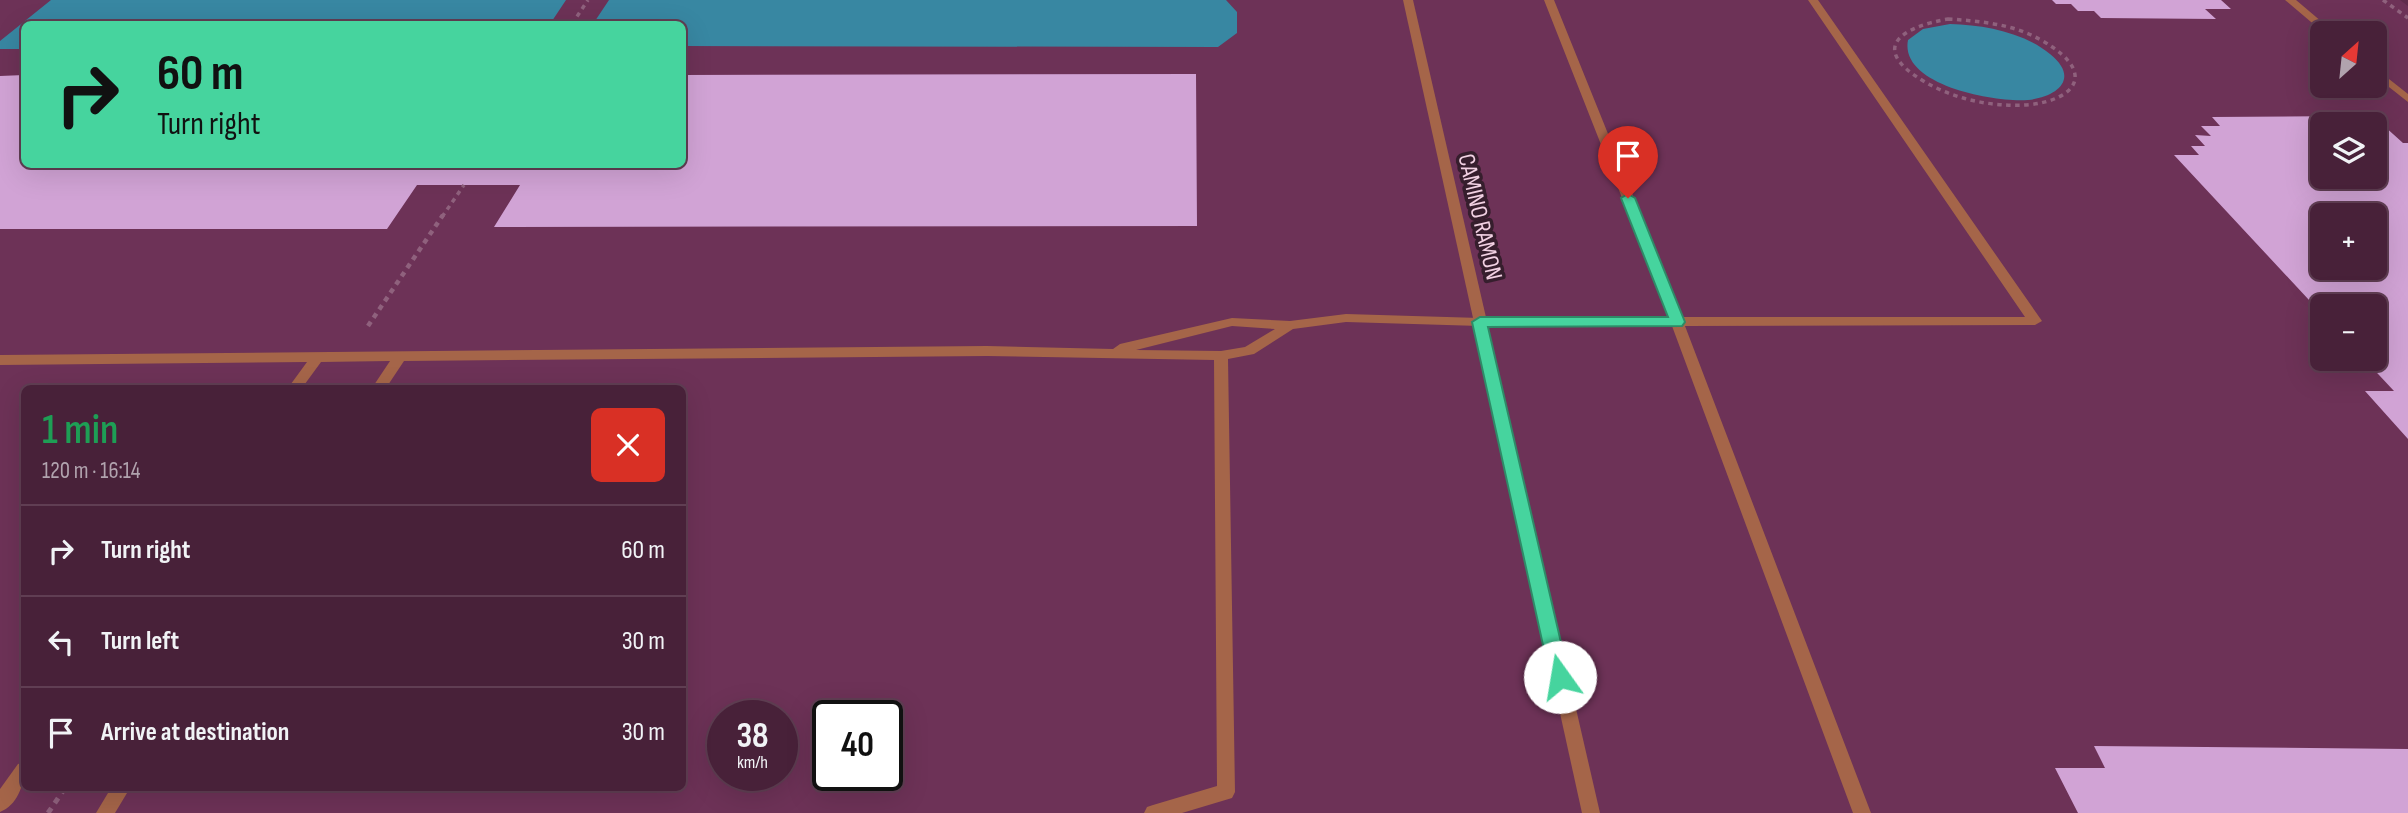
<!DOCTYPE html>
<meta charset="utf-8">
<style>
:root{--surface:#482139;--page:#522e44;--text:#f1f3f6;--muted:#b1a3ae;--line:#603e53}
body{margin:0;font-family:"Sofia Sans Condensed",sans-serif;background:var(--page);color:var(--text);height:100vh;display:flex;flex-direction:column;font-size:26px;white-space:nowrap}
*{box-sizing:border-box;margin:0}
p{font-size:23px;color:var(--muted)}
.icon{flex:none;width:38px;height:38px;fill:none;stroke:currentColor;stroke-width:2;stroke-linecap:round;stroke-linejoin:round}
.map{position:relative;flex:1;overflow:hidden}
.panel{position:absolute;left:21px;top:385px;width:665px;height:406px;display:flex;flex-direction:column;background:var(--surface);border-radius:10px;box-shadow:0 7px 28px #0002,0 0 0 2px var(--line)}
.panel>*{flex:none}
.hud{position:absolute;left:21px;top:21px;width:665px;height:147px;border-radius:10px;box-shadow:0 7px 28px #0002,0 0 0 2px var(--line);background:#46d49e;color:#111;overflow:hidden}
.needle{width:46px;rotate:27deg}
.buttons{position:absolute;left:2310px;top:21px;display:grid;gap:14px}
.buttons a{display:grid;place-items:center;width:77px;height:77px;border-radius:10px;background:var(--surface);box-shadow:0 7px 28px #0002,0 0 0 2px var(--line);font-size:35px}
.speed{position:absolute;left:707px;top:700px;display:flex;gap:14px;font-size:35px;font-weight:700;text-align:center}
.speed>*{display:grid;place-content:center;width:91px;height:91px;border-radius:50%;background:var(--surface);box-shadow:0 7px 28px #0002,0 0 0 2px var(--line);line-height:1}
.speed small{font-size:18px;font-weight:400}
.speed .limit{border:4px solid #111;border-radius:10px;background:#fff;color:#111}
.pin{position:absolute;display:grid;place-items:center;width:60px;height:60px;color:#fff;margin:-72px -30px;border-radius:50% 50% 50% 0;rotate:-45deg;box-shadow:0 0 7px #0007}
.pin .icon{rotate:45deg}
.me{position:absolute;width:77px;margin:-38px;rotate:347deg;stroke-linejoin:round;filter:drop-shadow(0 0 5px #0008)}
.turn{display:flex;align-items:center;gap:24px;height:147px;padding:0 21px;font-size:32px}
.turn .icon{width:91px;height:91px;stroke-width:2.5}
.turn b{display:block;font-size:49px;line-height:60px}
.round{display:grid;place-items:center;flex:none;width:74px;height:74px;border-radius:10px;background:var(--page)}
.overview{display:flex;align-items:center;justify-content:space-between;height:119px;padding:0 21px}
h1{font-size:42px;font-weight:600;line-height:52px;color:#1e9e55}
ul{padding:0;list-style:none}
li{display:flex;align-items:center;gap:21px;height:91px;padding:0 21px;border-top:2px solid var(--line)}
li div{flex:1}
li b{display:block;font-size:26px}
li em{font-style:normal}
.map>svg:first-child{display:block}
.built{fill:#6d3257;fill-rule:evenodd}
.water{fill:#3887a2}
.building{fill:#d1a3d5;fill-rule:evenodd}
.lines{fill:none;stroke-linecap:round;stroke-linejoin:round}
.path-far2{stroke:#8f617d;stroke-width:3.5;stroke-dasharray:4.5 4.5;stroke-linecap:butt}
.path-far1{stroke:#8f617d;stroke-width:4.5;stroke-dasharray:5 5;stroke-linecap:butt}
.path{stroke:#8f617d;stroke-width:5;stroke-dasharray:6 6;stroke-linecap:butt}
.service{fill:#a56549;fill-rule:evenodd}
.tertiary{fill:#a56549;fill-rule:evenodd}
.route{fill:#46d49e;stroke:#2e8a67;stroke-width:2}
.labels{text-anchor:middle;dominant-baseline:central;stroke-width:7;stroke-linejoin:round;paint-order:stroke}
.street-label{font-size:24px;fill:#f2d1e3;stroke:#361e2d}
</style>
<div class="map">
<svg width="2408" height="813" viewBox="0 0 2408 813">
<rect width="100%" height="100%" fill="#602c4c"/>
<!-- built -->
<path class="built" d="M0 0H2400L2408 6V813H0ZM24 24H682V164H24ZM2322 33H2375V86H2322ZM2322 124H2375V177H2322ZM2322 215H2375V268H2322ZM2322 306H2375V359H2322ZM24 388H682V788H24ZM723 716H782V775H723ZM828 716H887V775H828Z"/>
<!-- water -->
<path class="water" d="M51 0H566L550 24H24V49H0V41Z
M609 0H1226L1237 12V33L1218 47 683 46 682 24H593Z
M1950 24C1984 25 2023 32 2050 54 2080 78 2058 97 2028 100 1997 103 1899 86 1908 40L1923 29Z"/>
<!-- building -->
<path class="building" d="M2052 0H2221L2231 9H2205L2216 19 2101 18 2094 11H2078L2071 4H2056Z
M1196 74 1197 226 494 227 520 185H417L387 229H0V76L24 75V164H682V75Z
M2346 116 2355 124H2322V177H2375V125H2383L2403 143H2408V439L2365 391H2394L2364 359H2375V306H2322V314L2174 155H2199L2191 146H2205L2195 135 2211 136 2201 126H2220L2212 117ZM2322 215H2375V268H2322Z
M2094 746 2408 749V813H2078L2055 768H2105Z"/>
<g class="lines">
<!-- path-far2 -->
<path class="path-far2" d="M2383 0 2408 18
M1948 19C1980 21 2013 24 2041 40 2110 79 2062 109 2006 105 1979 104 1949 96 1925 82 1867 48 1902 27 1948 19Z
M572 24 588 0
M442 217 464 185"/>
<!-- path-far1 -->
<path class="path-far1" d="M368 326 443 215"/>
<!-- path -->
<path class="path" d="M48 813 65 788"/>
<!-- service -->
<path class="service" d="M1544 0H1554L1682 317H2025L1808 0H1818L2042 321 2035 325 1685 326 1871 813H1853L1672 326H1480L1346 322 1293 329 1254 354 1228 359 1235 792 1232 798 1182 813H1144L1147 807 1153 805 1217 786 1214 360 987 356 404 361 386 388H372L390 361 321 362 302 388H288L307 362 0 365V355L987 346 1113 349 1120 344 1232 318 1290 321 1346 314 1480 318 1669 317ZM1232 326 1275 329 1245 347 1221 351 1136 350Z
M2285 0H2296L2335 33H2324Z
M2375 68 2408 94V102L2375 76Z
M24 762C26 780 19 805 0 812V789L18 764Z
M111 788H130L115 813H96Z"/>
<!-- tertiary -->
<path class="tertiary" d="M1403 0H1413L1600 813H1582Z"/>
</g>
<!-- route -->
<path class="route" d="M1628 194 1635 198 1685 322 1682 326 1488 327 1569 677 1567 682 1560 685 1553 682 1550 677 1472 322 1480 317H1668L1621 198Z"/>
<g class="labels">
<!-- street labels -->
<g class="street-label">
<text transform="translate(1480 217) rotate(77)">CAMINO RAMON</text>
</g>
</g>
</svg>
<div class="buttons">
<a><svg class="needle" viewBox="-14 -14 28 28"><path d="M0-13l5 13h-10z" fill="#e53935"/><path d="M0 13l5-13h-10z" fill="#b1a3ae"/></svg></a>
<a><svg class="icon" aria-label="layers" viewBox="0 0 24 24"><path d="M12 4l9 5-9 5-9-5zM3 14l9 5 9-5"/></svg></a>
<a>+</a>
<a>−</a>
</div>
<div class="speed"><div>38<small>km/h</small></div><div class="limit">40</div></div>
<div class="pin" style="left:1628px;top:198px;background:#d93025"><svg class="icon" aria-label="arrive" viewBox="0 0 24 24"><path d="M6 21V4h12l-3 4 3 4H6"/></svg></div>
<svg class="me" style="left:1560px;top:677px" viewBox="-20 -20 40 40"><circle r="19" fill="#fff"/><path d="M0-13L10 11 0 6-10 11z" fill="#46d49e"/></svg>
<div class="hud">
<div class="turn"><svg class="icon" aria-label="right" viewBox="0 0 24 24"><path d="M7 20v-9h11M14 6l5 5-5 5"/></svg><div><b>60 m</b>Turn right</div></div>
</div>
<section class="panel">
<div class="overview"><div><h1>1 min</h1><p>120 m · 16:14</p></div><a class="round" style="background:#d93025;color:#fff"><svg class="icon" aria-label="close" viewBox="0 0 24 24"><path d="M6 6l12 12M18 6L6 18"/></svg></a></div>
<ul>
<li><svg class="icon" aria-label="right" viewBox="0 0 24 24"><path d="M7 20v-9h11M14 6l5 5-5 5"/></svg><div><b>Turn right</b></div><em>60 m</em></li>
<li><svg class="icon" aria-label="left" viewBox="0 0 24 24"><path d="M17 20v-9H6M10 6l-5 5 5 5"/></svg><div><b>Turn left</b></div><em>30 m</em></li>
<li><svg class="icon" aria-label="arrive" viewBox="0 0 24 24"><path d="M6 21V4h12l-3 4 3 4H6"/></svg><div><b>Arrive at destination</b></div><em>30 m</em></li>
</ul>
</section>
</div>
